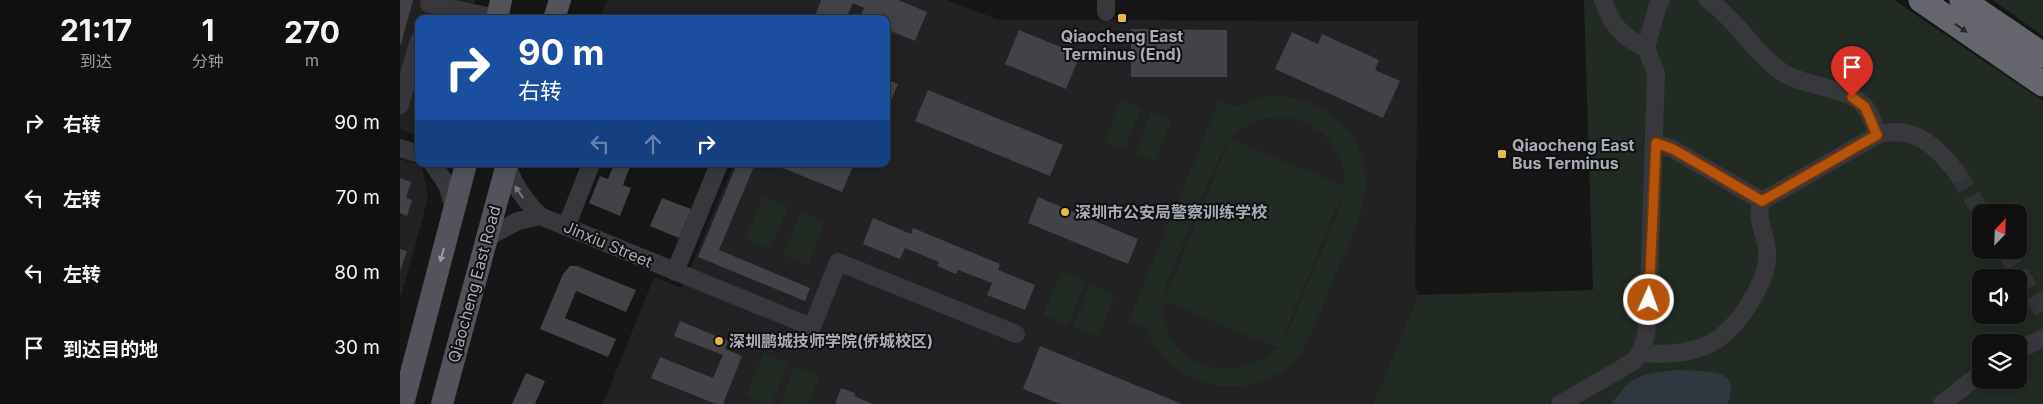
<!DOCTYPE html>
<html lang="zh">
<meta charset="utf-8">
<style>
:root{--surface:#101011;--page:#1e1e1f;--text:#f1f3f6;--muted:#9c9d9f;--line:#303031}
body{margin:0;font-family:Inter,"Noto Sans SC",sans-serif;background:var(--page);color:var(--text);height:100vh;display:flex;flex-direction:column;font-size:19px;white-space:nowrap}
*{box-sizing:border-box;margin:0}
p{font-size:16px;color:var(--muted)}
.icon{flex:none;width:28px;height:28px;fill:none;stroke:currentColor;stroke-width:2;stroke-linecap:round;stroke-linejoin:round}
.map{position:relative;flex:1;overflow:hidden}
.panel{display:flex;flex-direction:column;background:var(--surface);width:400px}
.panel>*{flex:none}
.guide{position:absolute;left:15px;top:15px;width:475px;height:152px;border-radius:10px;box-shadow:0 2px 12px #0003,0 0 0 1px var(--line);background:#1a4fa0;color:#fff;overflow:hidden}
.needle{width:32px;rotate:23deg}
.fabs{position:absolute;left:1572px;top:204px;display:grid;gap:10px}
.fabs a{display:grid;place-items:center;width:55px;height:55px;border-radius:10px;background:var(--surface);box-shadow:0 2px 12px #0003,0 0 0 1px var(--line);font-size:25px}
.pin{position:absolute;display:grid;place-items:center;width:42px;height:42px;color:#fff;margin:-51px -21px;border-radius:50% 50% 50% 0;rotate:-45deg;box-shadow:0 0 5px #0007}
.pin .icon{rotate:45deg}
.me{position:absolute;width:55px;margin:-28px;rotate:2deg;stroke-linejoin:round;filter:drop-shadow(0 0 4px #0008)}
.turn{display:flex;align-items:center;gap:18px;height:105px;padding:0 20px;font-size:22px}
.turn .icon{width:65px;height:65px;stroke-width:2.5}
.turn b{display:block;font-size:35px;line-height:42px}
.lanes{display:flex;align-items:center;height:48px;padding:0 20px;background:#0003;justify-content:center;gap:25px;direction:ltr}
.lanes .off{opacity:.35}
.eta{display:flex;justify-content:space-evenly;align-items:center;height:85px;text-align:center}
.eta b{font-size:30px;font-weight:700;line-height:35px}
ul{padding:0;list-style:none}
li{display:flex;align-items:center;gap:15px;height:75px;padding:0 20px}
li div{flex:1}
li b{display:block;font-size:19px}
li em{font-style:normal}
main{display:flex;flex:1;min-height:0}
.map>svg:first-child{display:block}
.built{fill:#222224}
.green{fill:#222a24;fill-rule:evenodd}
.water{fill:#30373f}
.building{fill:#434347}
.lines{fill:none;stroke-linecap:round;stroke-linejoin:round}
.minor-tunnel{stroke:#333437;stroke-width:18;stroke-dasharray:18 9;stroke-linecap:butt}
.minor{stroke:#37373c;stroke-width:18}
.major{stroke:#53545b;stroke-width:22}
.highway{stroke:#64656d;stroke-width:25}
.oneway{fill:#262629}
.oneway2{fill:#76777f}
.oneway3{fill:#989aa4}
.route-casing{stroke:#753606;stroke-width:12}
.route{stroke:#b45309;stroke-width:9}
.poi-dot{fill:#e1bb44;stroke:#111112;stroke-width:2}
.labels{text-anchor:middle;dominant-baseline:central;stroke-width:4;stroke-linejoin:round;paint-order:stroke}
.poi-label{font-size:16px;font-weight:bold;fill:#a9acb6;stroke:#111112;text-anchor:start}
.street-label{font-size:16px;fill:#a9acb6;stroke:#111112}
</style>
<main>
<section class="panel">
<div class="eta">
<div><b>21:17</b><p>到达</p></div>
<div><b>1</b><p>分钟</p></div>
<div><b>270</b><p>m</p></div>
</div>
<ul>
<li><svg class="icon" aria-label="right" viewBox="0 0 24 24"><path d="M7 20v-9h11M14 6l5 5-5 5"/></svg><div><b>右转</b></div><em>90 m</em></li>
<li><svg class="icon" aria-label="left" viewBox="0 0 24 24"><path d="M17 20v-9H6M10 6l-5 5 5 5"/></svg><div><b>左转</b></div><em>70 m</em></li>
<li><svg class="icon" aria-label="left" viewBox="0 0 24 24"><path d="M17 20v-9H6M10 6l-5 5 5 5"/></svg><div><b>左转</b></div><em>80 m</em></li>
<li><svg class="icon" aria-label="arrive" viewBox="0 0 24 24"><path d="M6 21V4h12l-3 4 3 4H6"/></svg><div><b>到达目的地</b></div><em>30 m</em></li>
</ul>
</section>
<div class="map">
<svg width="1643" height="404" viewBox="0 0 1643 404">
<rect width="100%" height="100%" fill="#161617"/>
<!-- built -->
<path class="built" d="M0 0H75L70 19H19V136L0 129Z
M207 0H547L599 20 1018 21 1015 286 1018 295 973 404H203L254 277 413 341 282 288 334 164H486V19H200Z
M0 159 22 166 28 198 0 300Z"/>
<!-- green -->
<path class="green" d="M1184 0H1494L1643 101V404H973L1018 295 1193 290ZM1581 212H1619V250H1581ZM1581 278H1619V315H1581ZM1581 342H1619V380H1581Z
M1593 0H1643V36Z
M877 96C933 100 974 141 964 199 959 227 943 255 933 280 922 307 913 340 894 362 846 404 769 391 746 328L729 321 819 100 836 107 863 97ZM888 117C922 125 945 150 945 186L830 139C846 122 866 116 888 117ZM829 141 765 298H764L768 280 819 157ZM944 189 940 207 889 330 880 345ZM764 301 878 348C833 391 756 362 764 301Z
M722 100 741 108 725 149 705 141Z
M751 112 771 121 755 161 735 153Z
M363 197 388 207 370 250 346 239Z
M401 212 425 222 408 265 383 255Z
M661 272 685 282 668 325 643 315Z
M691 284 715 295 698 337 673 327Z
M364 353 388 363 372 404H365L346 396Z
M395 366 419 377 408 404H380Z"/>
<!-- water -->
<path class="water" d="M1275 370C1288 371 1323 369 1329 380 1333 387 1330 397 1328 404H1212C1230 375 1244 374 1275 370Z"/>
<!-- building -->
<path class="building" d="M0 0H13L1 44H0Z
M421 0H498L527 12 515 41 486 29V19L459 18 464 8 453 3 446 19H414Z
M731 29 827 30V77H731Z
M619 30 680 55 666 89 605 64Z
M892 32 918 44 922 34 979 60 975 70 1000 81 983 118 875 69Z
M486 79 498 84 486 112Z
M528 90 663 145 650 176 515 121Z
M214 164H231L223 185 231 188 220 216 189 203 200 176 208 179Z
M337 164H355L319 250 410 288 405 301 298 257Z
M373 164H454L442 192Z
M0 178 11 182 6 198 12 200 7 216 0 213Z
M638 197 738 239 728 264 628 223Z
M262 198 291 209 279 238 250 226Z
M473 218 511 234 513 228 600 264 598 270 635 285 625 310 587 295 592 283 558 270 556 274 537 266 539 262 505 248 500 259 463 244Z
M0 249 7 251 0 271Z
M170 266H177L236 290 226 312 176 291 165 318 216 339 208 357 140 329 163 274Z
M280 321 328 341 325 349 342 356 323 404H316L251 378 260 357 313 378 323 355 274 336Z
M640 346 782 404H660L623 389Z
M126 373 145 381 135 404H112Z
M441 388 455 393 454 396 473 404H435Z"/>
<g class="lines">
<!-- minor-tunnel -->
<path class="minor-tunnel" d="M1557 173 1581 212
M1605 250 1643 311"/>
<!-- minor -->
<path class="minor" d="M706 0V12
M1308 0C1337 20 1353 52 1382 72 1404 87 1450 87 1465 107 1472 115 1474 126 1477 135
M29 4 97 18
M1246 48 1257 8 1261 0
M0 105 19 40
M1255 143 1273 149 1362 201
M0 148 19 154
M33 164 47 185 54 208
M107 164C114 186 124 199 140 216L412 327 438 262 616 334
M166 227 191 164
M86 238 118 221 140 216
M275 272 319 164
M1619 350 1643 338
M1241 353C1294 357 1325 347 1352 299 1360 285 1368 270 1367 253 1367 234 1354 219 1362 201L1477 135C1513 124 1537 146 1557 173
M1160 404 1234 361C1245 348 1246 335 1248 319L1256 73 1246 48C1222 38 1211 24 1203 0
M1542 404 1581 373"/>
<!-- major -->
<path class="major" d="M97 19 101 0
M154 19 160 0
M3 404 66 164
M42 404 107 164"/>
<!-- highway -->
<path class="highway" d="M1521 0 1643 84
M1562 0 1643 55"/>
</g>
<!-- one-way arrows -->
<defs><path id="oneway-solid" d="M-6-.8H1V-3.2L6.5 0L1 3.2V.8H-6Z" transform="scale(1.25)"/></defs>
<use class="oneway" href="#oneway-solid" transform="translate(1561 28) rotate(35)"/>
<use class="oneway2" href="#oneway-solid" transform="translate(119 192) rotate(-124)"/>
<use class="oneway3" href="#oneway-solid" transform="translate(42 255) rotate(105)"/>
<g class="lines">
<!-- route casing -->
<g class="route-casing">
<path id="route" d="M1249 300 1256 143 1273 149 1362 201 1477 135 1465 107 1452 97"/>
</g>
<!-- route -->
<use href="#route" class="route"/>
</g>
<!-- markers -->
<g class="poi-dot">
<rect x="717" y="13" width="10" height="10" rx="2.5"/>
<rect x="1097" y="149" width="10" height="10" rx="2.5"/>
<circle cx="665" cy="212" r="5"/>
<circle cx="319" cy="341" r="5"/>
</g>
<g class="labels">
<!-- poi labels -->
<g class="poi-label">
<text x="722" y="36" text-anchor="middle">Qiaocheng East<tspan x="722" dy="18">Terminus (End)</tspan></text>
<text x="1112" y="145">Qiaocheng East<tspan x="1112" dy="18">Bus Terminus</tspan></text>
<text x="675" y="212">深圳市公安局警察训练学校</text>
<text x="329" y="341">深圳鹏城技师学院(侨城校区)</text>
</g>
<!-- street labels -->
<g class="street-label">
<text transform="translate(208 244) rotate(23)">Jinxiu Street</text>
<text transform="translate(74 284) rotate(-75)">Qiaocheng East Road</text>
</g>
</g>
</svg>
<div class="fabs">
<a><svg class="needle" viewBox="-14 -14 28 28"><path d="M0-13l5 13h-10z" fill="#e53935"/><path d="M0 13l5-13h-10z" fill="#9c9d9f"/></svg></a>
<a><svg class="icon" aria-label="sound" viewBox="0 0 24 24"><path d="M4 9h4l5-4v14l-5-4H4zM17 9q2 3 0 6"/></svg></a>
<a><svg class="icon" aria-label="layers" viewBox="0 0 24 24"><path d="M12 4l9 5-9 5-9-5zM3 14l9 5 9-5"/></svg></a>
</div>
<div class="pin" style="left:1452px;top:97px;background:#d93025"><svg class="icon" aria-label="arrive" viewBox="0 0 24 24"><path d="M6 21V4h12l-3 4 3 4H6"/></svg></div>
<svg class="me" style="left:1249px;top:300px" viewBox="-20 -20 40 40"><circle r="17" fill="#b45309" stroke="#fff" stroke-width="3"/><path d="M0-11L8 9 0 5-8 9z" fill="#fff"/></svg>
<div class="guide">
<div class="turn"><svg class="icon" aria-label="right" viewBox="0 0 24 24"><path d="M7 20v-9h11M14 6l5 5-5 5"/></svg><div><b>90 m</b>右转</div></div>
<div class="lanes"><svg class="icon off" aria-label="left" viewBox="0 0 24 24"><path d="M17 20v-9H6M10 6l-5 5 5 5"/></svg><svg class="icon off" aria-label="ahead" viewBox="0 0 24 24"><path d="M12 20V5M6 11l6-6 6 6"/></svg><svg class="icon" aria-label="right" viewBox="0 0 24 24"><path d="M7 20v-9h11M14 6l5 5-5 5"/></svg></div>
</div>
</div>
</main>
